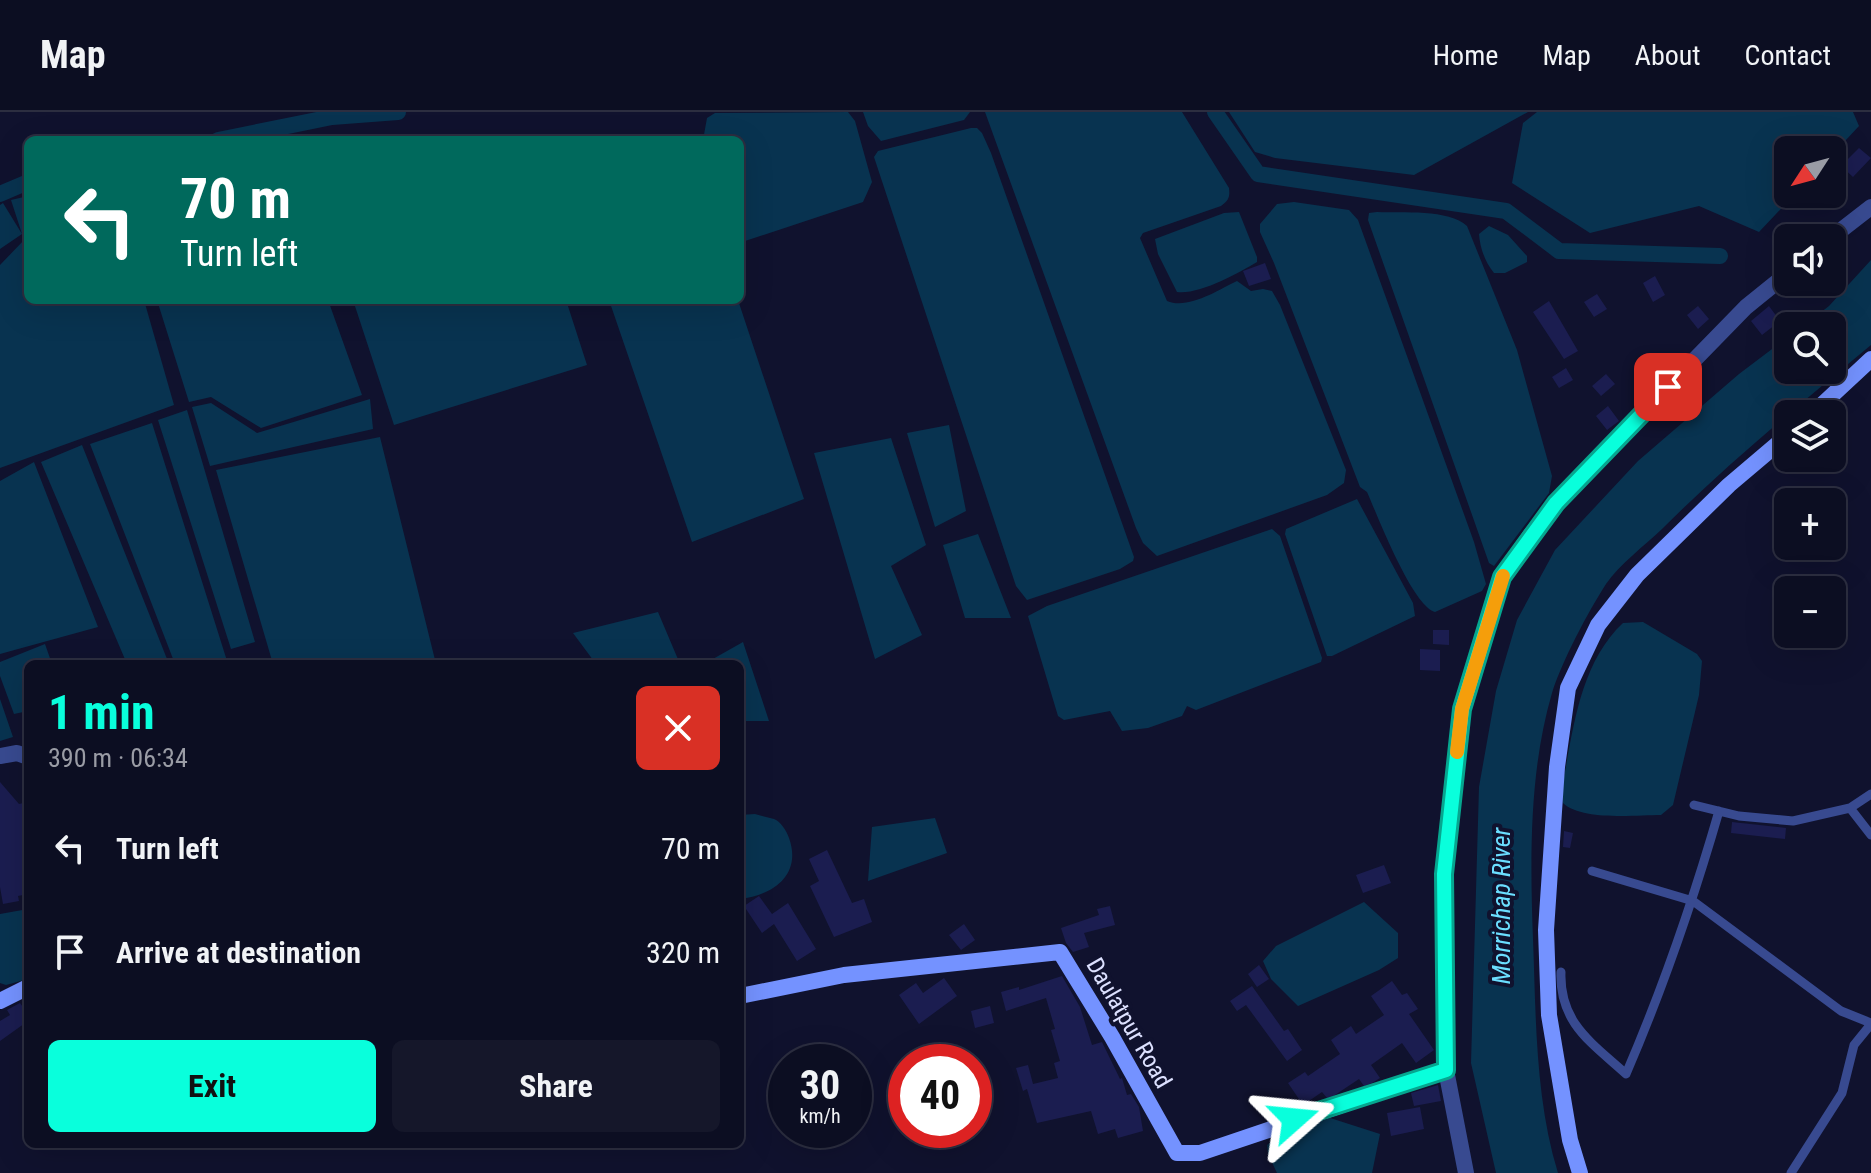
<!DOCTYPE html>
<meta charset="utf-8">
<style>
:root{--surface:#0c0e22;--page:#15172a;--text:#f1f3f6;--muted:#9a9ca5;--line:#2c2e40;--accent:#09ffdc}
body{margin:0;font-family:"Roboto Condensed",sans-serif;background:var(--page);color:var(--text);height:100vh;display:flex;flex-direction:column;font-size:30px;white-space:nowrap}
*{box-sizing:border-box;margin:0}
p{font-size:26px;color:var(--muted)}
.icon{flex:none;width:44px;height:44px;fill:none;stroke:currentColor;stroke-width:2;stroke-linecap:round;stroke-linejoin:round}
.map{position:relative;flex:1;overflow:hidden}
.panel{position:absolute;left:24px;top:548px;width:720px;height:488px;display:flex;flex-direction:column;background:var(--surface);border-radius:12px;box-shadow:0 8px 32px #0002,0 0 0 2px var(--line)}
.panel>*{flex:none}
.banner{position:absolute;left:24px;top:24px;width:720px;height:168px;border-radius:12px;box-shadow:0 8px 32px #0002,0 0 0 2px var(--line);background:#00695c;color:#fff;overflow:hidden}
.needle{width:52px;rotate:234deg}
.buttons{position:absolute;left:1774px;top:24px;display:grid;gap:16px}
.buttons a{display:grid;place-items:center;width:72px;height:72px;border-radius:12px;background:var(--surface);box-shadow:0 8px 32px #0002,0 0 0 2px var(--line);font-size:40px}
.speed{position:absolute;left:768px;top:932px;display:flex;gap:16px;font-size:40px;font-weight:700;text-align:center}
.speed>*{display:grid;place-content:center;width:104px;height:104px;border-radius:50%;background:var(--surface);box-shadow:0 8px 32px #0002,0 0 0 2px var(--line);line-height:1}
.speed small{font-size:20px;font-weight:400}
.speed .limit{border:12px solid #d22;background:#fff;color:#111}
.pin{position:absolute;display:grid;place-items:center;width:68px;height:68px;color:#fff;margin:-34px;border-radius:16px;box-shadow:0 4px 12px #0006}
.me{position:absolute;width:88px;margin:-44px;rotate:72deg;stroke-linejoin:round;filter:drop-shadow(0 0 6px #0008)}
.turn{display:flex;align-items:center;gap:28px;height:168px;padding:0 24px;font-size:36px}
.turn .icon{width:104px;height:104px;stroke-width:2.5}
.turn b{display:block;font-size:56px;line-height:68px}
.round{display:grid;place-items:center;flex:none;width:84px;height:84px;border-radius:12px;background:var(--page)}
.headline{display:flex;align-items:center;justify-content:space-between;height:136px;padding:0 24px}
h1{font-size:48px;font-weight:700;line-height:60px;color:var(--accent)}
.primary-button{display:flex;gap:16px;margin-top:auto;padding:16px 24px}
.primary-button a{flex:1;height:92px;border-radius:12px;background:var(--accent);color:#111;font-size:32px;font-weight:700;line-height:92px;text-align:center}
.primary-button a+a{background:var(--page);color:var(--text)}
ul{padding:0;list-style:none}
li{display:flex;align-items:center;gap:24px;height:104px;padding:0 24px}
li div{flex:1}
li b{display:block;font-size:30px}
li em{font-style:normal}
header{display:flex;align-items:center;gap:48px;box-sizing:border-box;height:112px;padding:0 40px;background:var(--surface);border-bottom:2px solid var(--line)}
header strong{font-size:38px}
nav{display:flex;gap:44px;margin-inline-start:auto;font-size:28px}
.map>svg:first-child{display:block}
.water{fill:#083350}
.lines{fill:none;stroke-linecap:round;stroke-linejoin:round}
.canal{stroke:#083350;stroke-width:16}
.building{fill:#1b1d50}
.lane{stroke:#384a90;stroke-width:9}
.street{stroke:#384a90;stroke-width:16}
.secondary{stroke:#7492ff;stroke-width:16}
.route-casing{stroke:#06a68f;stroke-width:20}
.route{stroke:#09ffdc;stroke-width:14}
.slow{stroke:#f59e0b;stroke-width:14}
.labels{text-anchor:middle;dominant-baseline:central;stroke-width:8;stroke-linejoin:round;paint-order:stroke}
.street-label{font-size:24px;fill:#dde1ff;stroke:#10122e}
.water-label{font-size:26px;font-style:italic;fill:#6bdeff;stroke:#10122e}
</style>
<header>
<strong>Map</strong>
<nav><a>Home</a><a>Map</a><a>About</a><a>Contact</a></nav>
</header>
<div class="map">
<svg width="1871" height="1061" viewBox="0 0 1871 1061">
<rect width="100%" height="100%" fill="#10122e"/>
<!-- water -->
<path class="water" d="M848 0 855 9 872 70 863 90 745 129H740V28H703L707 6 715 1Z
M863 0H970L964 8 881 29 868 14Z
M985 0H1182L1229 76C1230 85 1229 88 1221 94L1143 121 1140 126 1167 189C1188 198 1218 178 1237 169L1251 179 1263 177 1272 179 1280 193 1346 358 1344 371 1327 383 1157 444 1143 431 1136 416Z
M1229 0H1528L1414 63 1275 46 1255 40Z
M1537 0H1853L1859 14 1832 43V38H1788V82H1795L1759 120 1699 94 1590 121 1512 71 1523 11Z
M971 16H977L982 21 991 41 1134 445 1133 449 1120 457 1027 488 1016 474 874 45 878 39 886 37Z
M28 84V188H144L174 293 0 356V153L25 127 22 122 0 137V93L3 91 22 122 11 88Z
M1294 90 1349 98 1358 108 1474 430 1486 472 1482 479 1435 500C1412 493 1378 405 1367 380L1360 375 1274 151 1260 120V112L1277 92Z
M1239 100 1257 145V150C1239 161 1199 183 1177 180L1158 142 1155 127 1224 101Z
M1377 100C1402 101 1449 97 1467 114L1517 238 1552 364 1549 381 1494 454 1489 451 1368 108 1369 101Z
M1489 114 1508 123 1527 144V150L1505 161H1494C1485 150 1480 136 1479 122Z
M1871 148V233C1799 293 1728 351 1662 417 1644 434 1620 452 1606 472 1588 500 1562 549 1552 581 1529 660 1530 745 1533 827 1536 904 1535 986 1558 1061H1496L1471 951 1479 675 1496 579 1517 508 1555 438 1638 349 1739 262 1788 225V258H1832V214H1803L1829 194Z
M157 188H328L362 283 261 316 211 285 189 290Z
M353 188H566L587 253 394 313Z
M609 188H738L804 387 692 430Z
M370 287 373 317 210 354 192 295 211 291 257 321Z
M187 298 255 530 231 537 158 308Z
M152 311 228 552H175L90 332Z
M949 313 966 399 935 415 907 321Z
M380 325 436 552H273L216 358Z
M891 326 926 433 891 454 922 523 875 547 814 341Z
M82 333 169 552H127L41 350Z
M34 350 98 515 0 542V369Z
M1357 387 1413 491 1415 504 1332 544H1327L1285 422 1286 417Z
M1272 417 1280 424 1322 546 1321 550 1196 598 1187 594 1182 604 1148 616 1122 619 1110 599 1064 608 1058 604 1028 504 1047 494Z
M978 422 1011 506H965L943 433Z
M658 500 680 552H596L573 521Z
M1643 510 1697 542 1702 549 1699 583 1673 693 1661 703C1635 703 1582 709 1563 691L1562 675C1573 620 1579 552 1623 511Z
M743 530 769 609H740V552H704Z
M45 532 52 552H28V599L14 602 0 564V550Z
M0 587 13 625 0 629Z
M755 702C761 704 768 705 774 707 781 710 786 718 789 726 802 762 774 783 740 787V703Z
M935 706 947 741 868 769 872 715Z
M1364 790 1398 821V846L1379 858 1298 894 1271 867 1263 849 1276 834Z
M28 797V867L6 873 0 871V802Z
M1324 1004 1380 1022 1372 1061H1277L1268 1042 1267 1033 1287 1017Z"/>
<g class="lines">
<!-- canal -->
<path class="canal" d="M1215 0 1258 62 1506 99 1559 139 1720 144
M218 28 332 5 398 0
M0 82 28 70"/>
</g>
<!-- building -->
<path class="building" d="M1859 36 1871 46 1853 65 1841 54Z
M1265 151 1271 167 1249 174 1243 159Z
M1655 164 1665 183 1653 190 1643 171Z
M1597 182 1607 197 1594 205 1584 190Z
M1549 189 1578 239 1564 247 1533 200Z
M1698 194 1709 207 1698 217 1687 203Z
M1769 194 1780 209 1762 223 1751 209Z
M1566 256 1573 268 1559 276 1552 265Z
M1606 262 1615 272 1601 284 1592 274Z
M1608 294 1619 309 1607 318 1596 304Z
M1433 518H1449V533L1433 532Z
M1420 537 1440 538V559L1420 558Z
M0 670 19 692 28 690V782L18 784 19 789 3 792 0 775Z
M1732 710 1786 716 1785 727 1731 721Z
M1564 719 1573 721 1570 736 1563 735Z
M827 738 852 791 864 787 872 810 834 825 810 774 819 769 809 747Z
M1384 753 1391 771 1363 781 1356 763Z
M759 784 772 802 788 791 816 837 797 849 774 812 762 821 744 794Z
M1110 794 1115 813 1084 821 1089 835 1073 840 1066 831 1061 816 1099 803 1097 797Z
M964 812 975 828 961 838 949 823Z
M1259 853 1269 867 1257 875 1248 862Z
M1062 864 1080 895 1092 933 1102 930 1120 967 1122 966 1127 983 1131 982 1139 995 1143 1019 1118 1026 1115 1017 1098 1022 1091 999 1037 1011 1027 977 1023 979 1016 956 1028 953 1033 972 1058 966 1054 951 1060 949 1051 918 1055 917 1046 886 1006 899 1001 880 1019 875V878Z
M944 866 957 884 919 912 899 883 916 871 923 881Z
M1392 869 1402 883 1407 881 1418 897 1409 902 1434 938 1416 951 1402 931 1371 953 1380 966 1372 971 1364 974 1359 967 1332 985 1327 986 1322 980 1303 993 1288 971 1305 960 1308 964 1340 942 1331 928 1351 914 1356 922 1384 903 1371 884Z
M1252 874 1284 919 1288 917 1302 938 1287 949 1246 893 1237 899 1230 889Z
M20 891 28 902V909L0 929V909L10 903 7 898Z
M990 894 994 911 975 916 971 899Z
M1438 973 1441 989 1414 994 1411 981Z
M1420 995 1424 1017 1391 1024 1387 1001Z"/>
<g class="lines">
<!-- lane -->
<path class="lane" d="M1694 693 1739 704 1793 709 1850 696 1871 723
M1850 696 1871 682
M1592 759 1693 789 1841 899 1871 911
M1561 860C1559 911 1592 931 1626 962 1663 876 1693 789 1719 699
M1791 1061 1842 981 1854 933 1871 912"/>
<!-- street -->
<path class="street" d="M1831 126 1871 95
M0 644 17 641 28 645
M1466 1061 1446 958 1444 762 1462 597 1502 465 1531 422 1586 359 1746 195 1788 161"/>
<!-- secondary -->
<path class="secondary" d="M1812 302 1871 247
M740 884 844 863 1060 840 1112 925 1177 1041H1200L1446 958
M0 889 28 875
M1580 1061 1570 1028 1549 903 1546 818 1557 655 1568 576 1598 513 1637 463 1729 373 1788 323"/>
</g>
<g class="lines">
<!-- route casing -->
<g class="route-casing">
<path id="route" d="M1294 1007 1446 958 1444 762 1462 597 1502 465 1556 391 1668 275"/>
</g>
<!-- route -->
<use href="#route" class="route"/>
<!-- slow -->
<path class="slow" d="M1457 640 1462 597 1503 464"/>
</g>
<g class="labels">
<!-- street labels -->
<g class="street-label">
<text transform="translate(1129 911) rotate(60)">Daulatpur Road</text>
</g>
<!-- water labels -->
<g class="water-label">
<text transform="translate(1501 794) rotate(-90)">Morrichap River</text>
</g>
</g>
</svg>
<div class="buttons">
<a><svg class="needle" viewBox="-14 -14 28 28"><path d="M0-13l5 13h-10z" fill="#e53935"/><path d="M0 13l5-13h-10z" fill="#9a9ca5"/></svg></a>
<a><svg class="icon" aria-label="sound" viewBox="0 0 24 24"><path d="M4 9h4l5-4v14l-5-4H4zM17 9q2 3 0 6"/></svg></a>
<a><svg class="icon" aria-label="search" viewBox="0 0 24 24"><circle cx="10" cy="10" r="6"/><path d="M15 15l6 6"/></svg></a>
<a><svg class="icon" aria-label="layers" viewBox="0 0 24 24"><path d="M12 4l9 5-9 5-9-5zM3 14l9 5 9-5"/></svg></a>
<a>+</a>
<a>−</a>
</div>
<div class="speed"><div>30<small>km/h</small></div><div class="limit">40</div></div>
<div class="pin" style="left:1668px;top:275px;background:#d93025"><svg class="icon" aria-label="arrive" viewBox="0 0 24 24"><path d="M6 21V4h12l-3 4 3 4H6"/></svg></div>
<svg class="me" style="left:1294px;top:1007px" viewBox="-20 -20 40 40"><path d="M0-17L14 15 0 8-14 15z" fill="#09ffdc" stroke="#fff" stroke-width="4"/></svg>
<div class="banner">
<div class="turn"><svg class="icon" aria-label="left" viewBox="0 0 24 24"><path d="M17 20v-9H6M10 6l-5 5 5 5"/></svg><div><b>70 m</b>Turn left</div></div>
</div>
<section class="panel">
<div class="headline"><div><h1>1 min</h1><p>390 m · 06:34</p></div><a class="round" style="background:#d93025;color:#fff"><svg class="icon" aria-label="close" viewBox="0 0 24 24"><path d="M6 6l12 12M18 6L6 18"/></svg></a></div>
<ul>
<li><svg class="icon" aria-label="left" viewBox="0 0 24 24"><path d="M17 20v-9H6M10 6l-5 5 5 5"/></svg><div><b>Turn left</b></div><em>70 m</em></li>
<li><svg class="icon" aria-label="arrive" viewBox="0 0 24 24"><path d="M6 21V4h12l-3 4 3 4H6"/></svg><div><b>Arrive at destination</b></div><em>320 m</em></li>
</ul>
<div class="primary-button"><a>Exit</a><a>Share</a></div>
</section>
</div>
